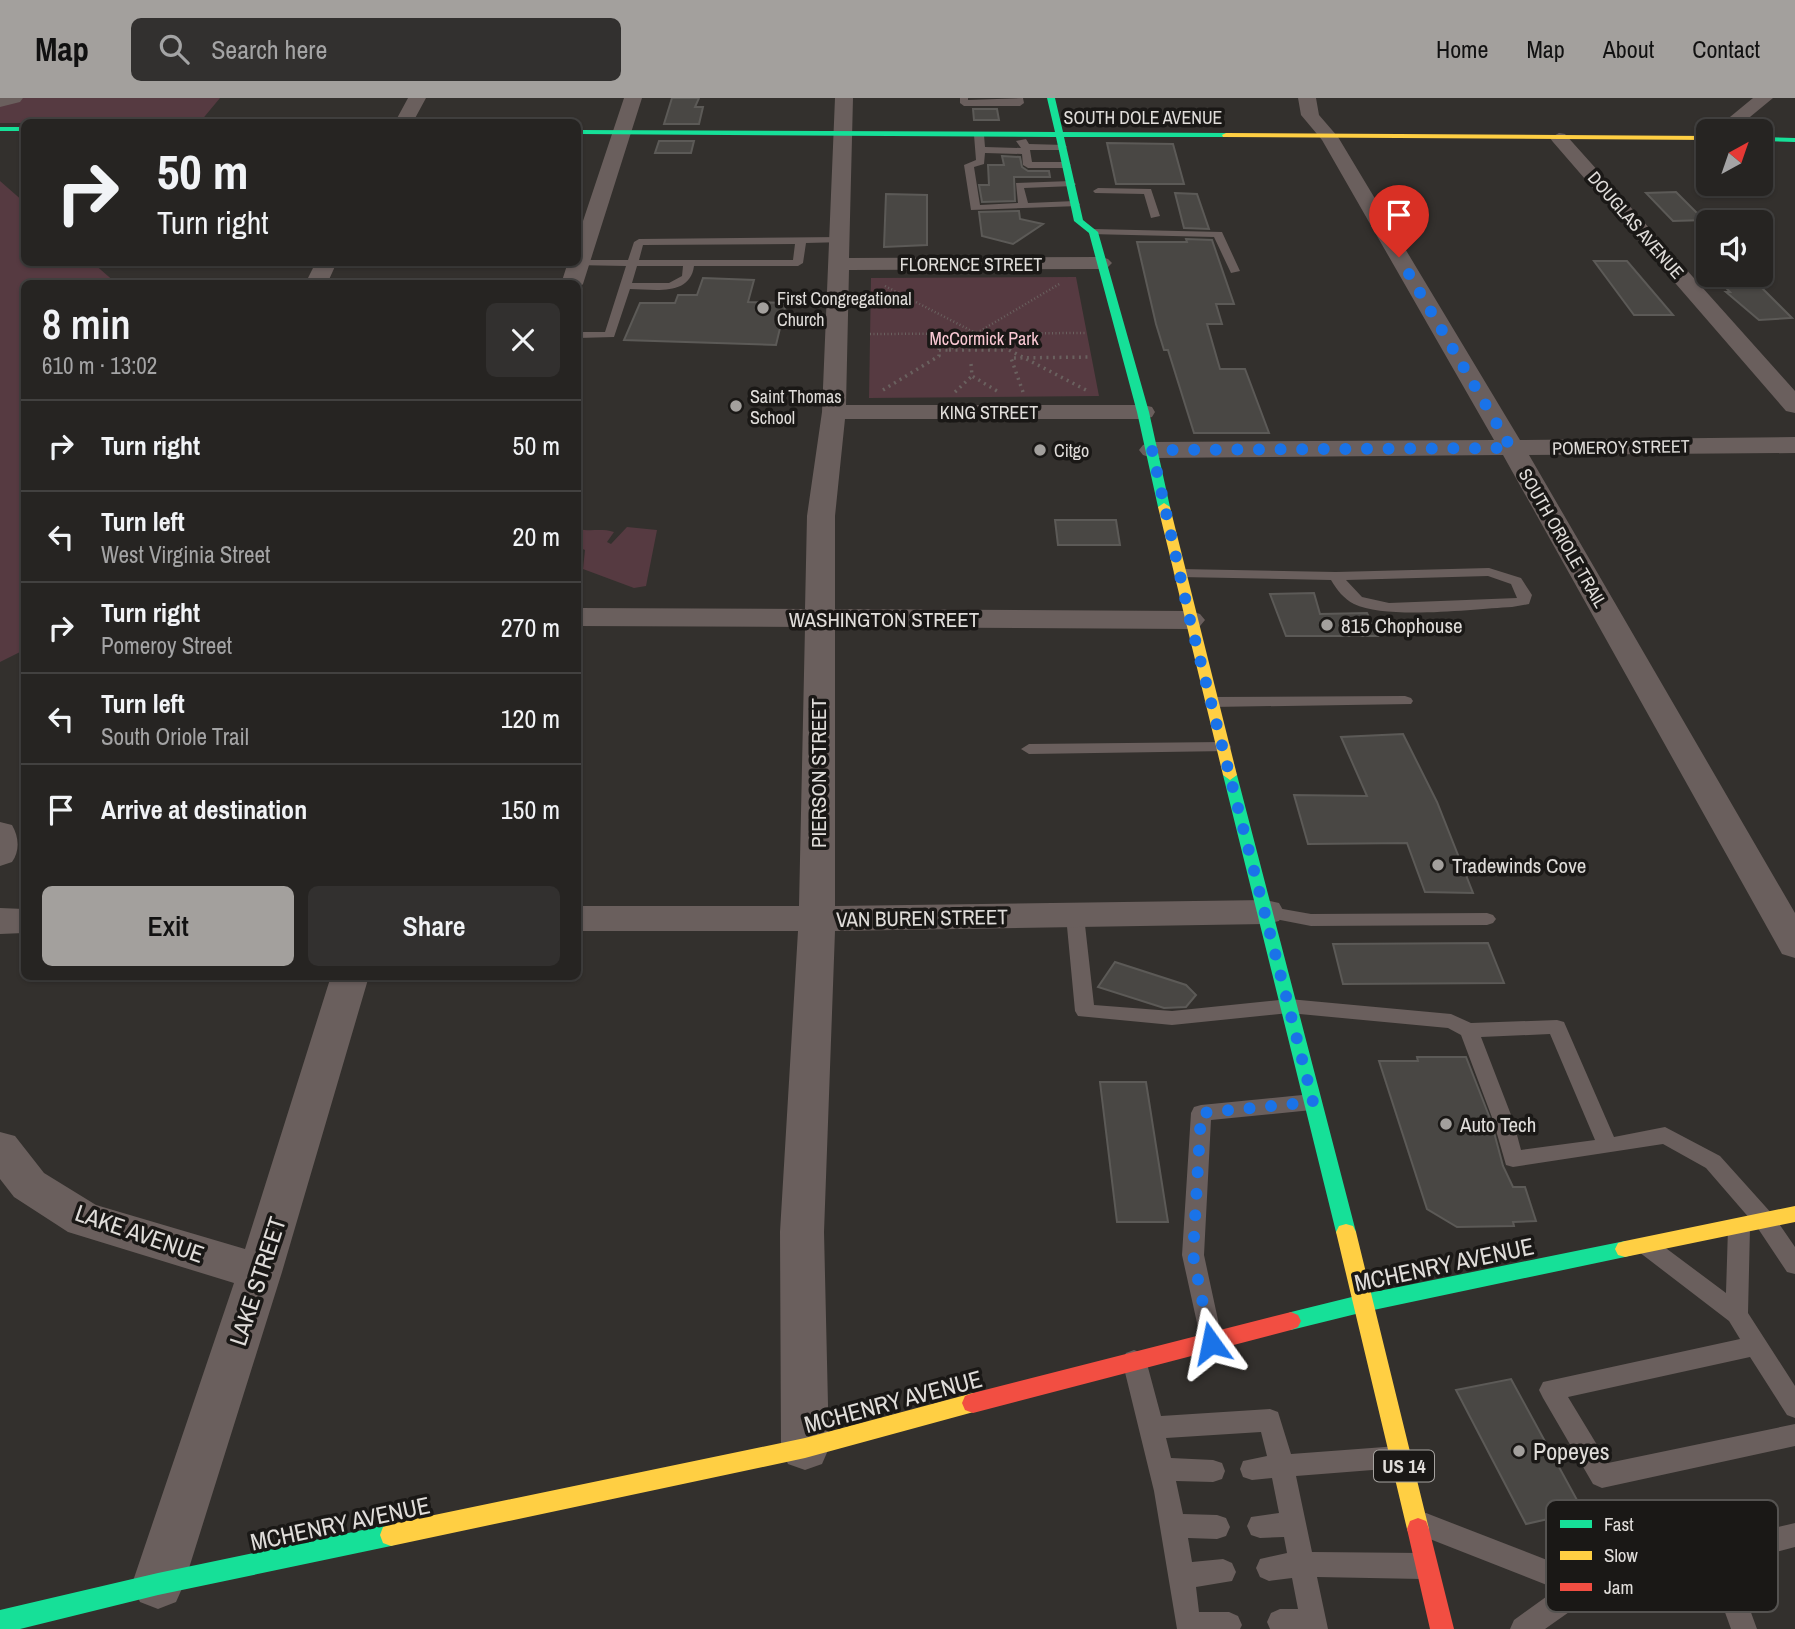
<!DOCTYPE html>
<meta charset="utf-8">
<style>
:root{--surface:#262422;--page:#32302f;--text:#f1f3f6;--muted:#a4a4a5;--line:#424140;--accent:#a3a09d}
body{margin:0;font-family:"Archivo Narrow",sans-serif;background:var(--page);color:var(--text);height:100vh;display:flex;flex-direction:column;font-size:26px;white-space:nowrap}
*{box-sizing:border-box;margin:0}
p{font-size:23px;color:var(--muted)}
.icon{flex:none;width:38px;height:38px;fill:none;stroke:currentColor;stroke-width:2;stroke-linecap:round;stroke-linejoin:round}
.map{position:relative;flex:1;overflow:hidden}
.panel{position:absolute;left:21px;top:182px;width:560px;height:700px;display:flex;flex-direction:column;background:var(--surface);border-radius:10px;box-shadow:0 2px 5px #0004,0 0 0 2px var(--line)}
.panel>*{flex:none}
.guide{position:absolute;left:21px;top:21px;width:560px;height:147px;border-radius:10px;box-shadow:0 2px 5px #0004,0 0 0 2px var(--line);background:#262422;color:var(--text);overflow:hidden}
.needle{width:46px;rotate:40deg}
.controls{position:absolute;left:1696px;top:21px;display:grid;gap:14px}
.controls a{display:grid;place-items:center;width:77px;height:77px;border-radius:10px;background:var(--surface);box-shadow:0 2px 5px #0004,0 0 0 2px var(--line);font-size:35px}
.pin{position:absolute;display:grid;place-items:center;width:60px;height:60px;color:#fff;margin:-72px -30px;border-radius:50% 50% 50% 0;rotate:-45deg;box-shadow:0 0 7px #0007}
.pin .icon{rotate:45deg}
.me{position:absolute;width:77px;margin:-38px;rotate:348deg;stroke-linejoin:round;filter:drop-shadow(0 0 5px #0008)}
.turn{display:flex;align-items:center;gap:24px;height:147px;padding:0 21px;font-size:32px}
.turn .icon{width:91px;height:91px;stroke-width:2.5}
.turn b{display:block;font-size:49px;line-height:60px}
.round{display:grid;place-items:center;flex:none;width:74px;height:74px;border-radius:10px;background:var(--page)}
.headline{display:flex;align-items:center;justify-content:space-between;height:119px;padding:0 21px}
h1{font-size:42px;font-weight:600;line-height:52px}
.button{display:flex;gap:14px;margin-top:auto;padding:14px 21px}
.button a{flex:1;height:80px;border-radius:10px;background:var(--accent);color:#111;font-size:28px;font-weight:600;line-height:80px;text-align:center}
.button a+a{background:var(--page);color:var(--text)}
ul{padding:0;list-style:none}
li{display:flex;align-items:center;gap:21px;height:91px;padding:0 21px;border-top:2px solid var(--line)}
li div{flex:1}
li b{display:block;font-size:26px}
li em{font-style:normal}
header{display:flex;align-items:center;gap:42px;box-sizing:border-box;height:98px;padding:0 35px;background:var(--accent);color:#111}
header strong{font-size:33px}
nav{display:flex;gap:38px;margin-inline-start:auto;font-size:24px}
.search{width:490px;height:63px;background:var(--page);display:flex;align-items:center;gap:18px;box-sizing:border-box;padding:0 24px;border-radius:10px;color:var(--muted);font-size:26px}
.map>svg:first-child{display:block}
.green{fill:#563a41}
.building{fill:#494744;stroke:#5c5a57;stroke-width:2}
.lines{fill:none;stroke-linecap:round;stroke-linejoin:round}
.path-far1{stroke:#6a615f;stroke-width:2.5;stroke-dasharray:1 2.5;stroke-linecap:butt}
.path{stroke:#6a615f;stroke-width:3.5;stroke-dasharray:2 4.5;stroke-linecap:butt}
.lane{fill:#6a5f5d;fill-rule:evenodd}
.street{fill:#6a5f5d;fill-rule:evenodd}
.fast{fill:#16e098;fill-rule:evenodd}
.slow{fill:#ffcf43;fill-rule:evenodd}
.jam{fill:#f24e42;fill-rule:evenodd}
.route{stroke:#1a73e8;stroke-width:12;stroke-dasharray:0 21.6}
.poi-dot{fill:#a3a09d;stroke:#1a1816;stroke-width:2.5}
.labels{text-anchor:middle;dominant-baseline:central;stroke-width:7;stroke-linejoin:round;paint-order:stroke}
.far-street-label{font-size:18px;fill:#e0ddda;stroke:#1a1816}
.far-poi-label{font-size:18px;fill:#e0ddda;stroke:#1a1816;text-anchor:start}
.far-park-label{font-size:18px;fill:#fac9d4;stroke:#1a1816}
.shield{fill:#1a1816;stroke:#a5a29f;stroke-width:2}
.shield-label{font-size:19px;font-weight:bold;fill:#e0ddda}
.street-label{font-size:21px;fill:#e0ddda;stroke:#1a1816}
.poi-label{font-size:21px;fill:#e0ddda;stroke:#1a1816;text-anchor:start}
.near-street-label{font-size:24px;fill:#e0ddda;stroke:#1a1816}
.near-poi-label{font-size:24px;fill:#e0ddda;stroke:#1a1816;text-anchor:start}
.key{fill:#1a1816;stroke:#555351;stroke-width:2}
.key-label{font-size:19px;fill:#e0ddda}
</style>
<header>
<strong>Map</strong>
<div class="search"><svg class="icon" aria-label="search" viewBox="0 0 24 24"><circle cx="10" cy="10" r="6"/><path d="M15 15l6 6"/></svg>Search here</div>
<nav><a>Home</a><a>Map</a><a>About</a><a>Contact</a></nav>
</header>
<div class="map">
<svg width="1795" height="1531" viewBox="0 0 1795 1531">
<rect width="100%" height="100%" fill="#33302d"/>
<!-- green -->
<path class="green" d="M0 0H220L200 24 24 25H0Z
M0 83 24 104V164L93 165 116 185 24 186V552L0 564Z
M1076 179 1099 298 869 300 871 180Z
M627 429 657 432 646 488 634 490 583 471 585 452 578 449V431C591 434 601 430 614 434L607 444 611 446Z"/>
<!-- building -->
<path class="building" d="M672 0H699L695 9H703L699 26H664Z
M973 11H997L999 22H974Z
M659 43H694L691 55H655Z
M1107 45 1173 46 1184 86H1116Z
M1002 58 1020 59 1022 69 1028 73H1049L1050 79H1014L1015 103 982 104 979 87H989L988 67H1004Z
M1676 94 1704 122 1673 123 1646 95Z
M1175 95 1197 96 1209 131 1184 130Z
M886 96 927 97V147L884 149Z
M1019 113 1020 121 1043 126 1013 146 982 138 979 114Z
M1186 141 1212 142 1234 206H1216L1222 226H1207L1220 271H1245L1269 335H1194L1168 252H1164L1156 226 1137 144H1187Z
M1594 163H1627L1673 217H1634Z
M1714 177H1749L1792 220 1759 222 1726 194H1730Z
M703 180 754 182 748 204 786 205 776 247 624 242 640 205H675L678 197H697Z
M1055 422H1116L1120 447H1058Z
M1314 495 1320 516 1367 515 1378 538H1286L1270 496Z
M1403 636 1437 704 1473 795 1425 794 1407 745 1308 746 1294 697 1367 698 1341 639Z
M1488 845 1504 885 1343 886 1333 846Z
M1115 864 1186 887 1196 897 1186 909 1164 910 1098 889Z
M1417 959H1466L1491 1023 1503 1068 1513 1089H1525L1536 1123 1513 1124 1514 1128 1457 1129 1427 1111 1379 963H1418Z
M1100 984H1146L1168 1124H1117Z
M1511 1281 1583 1413 1526 1426 1456 1292Z"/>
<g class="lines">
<!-- path-far1 -->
<path class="path-far1" d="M885 188 989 242
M870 236 1087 235
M965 242 1061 185"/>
<!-- path -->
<path class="path" d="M986 240 1088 293
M949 252H1007
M971 266 972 278 997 293
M883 292 939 258V252H948L968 240
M955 294 972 278
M1023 294 1011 260 1091 259"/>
<!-- lane -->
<path class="lane" d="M960 0H968V2L1023 0 1024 5 1020 8H964L960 5Z
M979 34 984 37 985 49 1021 50 1016 43 1026 41 1029 46 1065 47 1067 49 1062 52H1030L1032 64H1066L1071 67 1066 70H1028L1023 67 1022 56 985 55 984 66 974 69 980 107 1018 105 1016 85 1071 83 1076 86 1074 88 1024 90 1028 105 1075 103 1080 106 1079 108 971 112 964 67 976 62 974 37Z
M1098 90 1151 91 1160 118 1151 120 1144 96 1095 95 1093 93Z
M1093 131 1222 134 1240 173 1231 175 1214 139 1089 136V132Z
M841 139 846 142 845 144 806 145 803 165 798 168H694C690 199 653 191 630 191L614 239 578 240V234H605L626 168 574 167 573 165 578 164V162H628L634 144 639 141ZM795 146 793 162H639L643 147ZM637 168H683L682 178 669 185H632Z
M1489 470 1521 480 1532 497 1529 506 1512 509C1473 511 1387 522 1354 506 1344 501 1337 492 1331 482L1180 479 1173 475 1180 471 1336 474ZM1488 478 1511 486 1517 500 1389 505 1362 499 1346 482Z
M1405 598 1411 600 1413 603 1411 606 1212 609 1204 604 1212 599Z
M1223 644 1229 645 1231 649 1229 653 1029 656 1021 651 1029 646Z
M1266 808 1311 816 1487 815 1493 817 1496 821 1493 825 1487 827 1311 828 1260 818 1257 814 1260 810Z
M1075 812 1081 814 1084 818 1094 907 1172 913 1289 901 1451 916 1471 925 1557 922 1564 924 1614 1039 1665 1029 1720 1058 1773 1117 1795 1149V1176L1787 1174 1757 1129 1706 1070 1663 1046 1513 1069 1506 1067 1493 1022 1461 937 1448 930 1289 915 1172 927 1078 918 1075 913 1066 818 1069 814ZM1550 936 1595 1042 1521 1052 1513 1022 1481 939Z
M1312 996 1319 998 1322 1004 1319 1010 1312 1012 1211 1022 1204 1157 1223 1245 1219 1252 1211 1255 1203 1252 1182 1157 1191 1015 1194 1009 1201 1007Z
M1739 1121 1747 1124 1750 1130 1748 1215 1795 1288V1320L1787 1317 1750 1259 1568 1299 1608 1365 1795 1326V1348L1602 1390 1593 1386 1543 1300 1539 1292 1543 1284 1740 1241 1729 1223 1639 1154 1636 1148 1639 1142 1647 1139 1655 1142 1726 1195 1728 1130 1731 1124Z
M1134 1252 1142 1255 1146 1262 1161 1318 1270 1311 1278 1314 1291 1356 1398 1348 1407 1351 1410 1359 1407 1367 1398 1370 1296 1378 1312 1454 1422 1455 1431 1459 1435 1468 1431 1477 1422 1481 1317 1479 1328 1531H1270L1267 1524 1271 1515 1280 1511H1298L1292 1480 1269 1483 1260 1479 1256 1470 1260 1461 1287 1455 1284 1439 1260 1440 1251 1437 1247 1428 1251 1419 1279 1415 1272 1380 1252 1382 1243 1379 1240 1371 1243 1363 1267 1358 1261 1334 1166 1340 1171 1360 1213 1362 1222 1365 1225 1373 1222 1381 1213 1384 1176 1383 1183 1416 1217 1417 1226 1420 1230 1429 1226 1438 1217 1441 1188 1440 1192 1464 1223 1461 1232 1465 1236 1474 1232 1483 1196 1489 1199 1514H1229L1238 1518 1242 1527 1240 1531H1177L1154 1393 1122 1262 1126 1255Z
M1426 1415 1583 1476 1795 1425V1449L1733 1465 1757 1531H1731L1709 1470 1589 1500 1545 1531H1510L1514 1522 1557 1491 1417 1436 1413 1427 1417 1418Z"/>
<!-- street -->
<path class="street" d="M0 0H23L20 4 0 9Z
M408 0H426L413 24H395Z
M624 0H642L583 186 578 191V186H561L568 164H578V138Z
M835 0H853L849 160 1101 159 1108 161 1112 165 1108 169 1101 171 849 172 846 307H1143L1152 309 1155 314 1152 319 1143 321H845L835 418V511L1190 513 1200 516 1205 522 1200 528 1190 531 835 529V808L1266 802 1279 805 1284 814 1279 823 1266 826 835 833 824 1134 829 1350 822 1366 805 1372 788 1366 781 1350 780 1134 798 833H578V808H799L805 529 578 528V510L805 511 807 418 822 314Z
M1298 0H1316L1319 17 1338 39 1520 342 1795 339V355L1529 357 1795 815V860L1782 856 1777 847 1503 357 1152 360 1143 357 1139 352 1143 347 1152 344 1494 342 1322 42 1301 17Z
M1753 0H1773L1733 33H1713Z
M1559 35 1565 36 1795 293V315L1786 313 1553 44 1550 40Z
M316 164H337L327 186H305Z
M0 724 12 727C19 739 20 753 12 764L0 768Z
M0 810 24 811V835L0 836Z
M331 878H369L282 1174 184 1486 176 1504 158 1511 140 1504 132 1486 234 1185 68 1134 14 1099 0 1081V1034L15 1038 44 1075 96 1107 245 1151Z"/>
<!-- fast -->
<path class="fast" d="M1047 0H1055L1063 34 1226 35 1230 37 1226 39H1064L1083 122 1098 134 1149 314 1170 409 1168 412H1160L1158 409 1137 314 1089 135 1074 123 1056 39 578 36V32L1055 34Z
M0 29H24V33H0Z
M1760 39 1795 40V44L1760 43Z
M1230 672 1237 677 1356 1134 1353 1140 1346 1142 1339 1140 1336 1134 1223 677Z
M1625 1143 1632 1145 1635 1151 1632 1157 1625 1159 1364 1214 1291 1232 1284 1229 1281 1223 1284 1217 1291 1214 1364 1196Z
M391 1426 399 1429 402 1437 399 1445 391 1448 158 1497 20 1531H0V1512L158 1475Z"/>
<!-- slow -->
<path class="slow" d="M1226 35 1708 38V42L1223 39 1222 37Z
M1164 405 1170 409 1237 677 1230 682 1223 677 1158 409Z
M1795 1108V1124L1625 1159 1618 1157 1615 1151 1618 1145 1625 1143Z
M1346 1126 1353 1128 1356 1134 1429 1431 1426 1439 1418 1442 1410 1439 1407 1431 1336 1134 1339 1128Z
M973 1295 981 1298 984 1305 981 1312 805 1360 391 1448 383 1445 380 1437 383 1429 391 1426 805 1340Z"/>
<!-- jam -->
<path class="jam" d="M1291 1214 1298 1217 1301 1223 1298 1229 1291 1232 973 1315 965 1312 962 1305 965 1298 973 1295Z
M1418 1420 1426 1423 1429 1431 1454 1531H1430L1407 1431 1410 1423Z"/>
</g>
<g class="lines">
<!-- route -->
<path class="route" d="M1211 1245 1193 1157 1201 1015 1313 1004 1190 522 1152 352 1511 350 1399 159"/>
</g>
<!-- markers -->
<g class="poi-dot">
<circle cx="763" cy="210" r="7"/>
<circle cx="736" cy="308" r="7"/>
<circle cx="1040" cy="352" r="7"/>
<circle cx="1327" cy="527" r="7"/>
<circle cx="1438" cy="767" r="7"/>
<circle cx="1446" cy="1026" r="7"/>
<circle cx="1519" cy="1353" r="7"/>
</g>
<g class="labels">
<!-- far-street labels -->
<g class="far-street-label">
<text x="1143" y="19">SOUTH DOLE AVENUE</text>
<text transform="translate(1636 127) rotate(49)">DOUGLAS AVENUE</text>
<text x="971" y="166">FLORENCE STREET</text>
<text x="989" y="314">KING STREET</text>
<text transform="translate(1621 349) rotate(-1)">POMEROY STREET</text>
<text transform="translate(1563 440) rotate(60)">SOUTH ORIOLE TRAIL</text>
</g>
<!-- far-poi labels -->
<g class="far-poi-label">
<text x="777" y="200">First Congregational<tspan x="777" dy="21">Church</tspan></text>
<text x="750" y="298">Saint Thomas<tspan x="750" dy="21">School</tspan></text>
<text x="1054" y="352">Citgo</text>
</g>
<!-- far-park labels -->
<g class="far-park-label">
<text x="984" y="240">McCormick Park</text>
</g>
<!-- shield labels -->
<rect class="shield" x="1374" y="1352.5" width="60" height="31" rx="5"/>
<g class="shield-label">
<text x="1404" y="1368">US 14</text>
</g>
<!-- street labels -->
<g class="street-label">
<text x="884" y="521">WASHINGTON STREET</text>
<text transform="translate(818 675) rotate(-90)">PIERSON STREET</text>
<text transform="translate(922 820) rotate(-1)">VAN BUREN STREET</text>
</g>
<!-- poi labels -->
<g class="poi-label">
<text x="1341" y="527">815 Chophouse</text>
<text x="1452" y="767">Tradewinds Cove</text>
<text x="1460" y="1026">Auto Tech</text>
</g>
<!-- near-street labels -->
<g class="near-street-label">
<text transform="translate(140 1135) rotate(19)">LAKE AVENUE</text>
<text transform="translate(1444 1166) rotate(-12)">MCHENRY AVENUE</text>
<text transform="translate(257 1183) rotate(-72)">LAKE STREET</text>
<text transform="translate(893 1303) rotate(-15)">MCHENRY AVENUE</text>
<text transform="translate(340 1425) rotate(-12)">MCHENRY AVENUE</text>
</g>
<!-- near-poi labels -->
<g class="near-poi-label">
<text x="1533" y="1353">Popeyes</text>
</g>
</g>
<!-- legend -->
<rect x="1546" y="1402" width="232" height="112" rx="10" class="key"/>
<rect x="1560" y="1422" width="32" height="8" fill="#16e098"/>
<rect x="1560" y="1453" width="32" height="9" fill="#ffcf43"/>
<rect x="1560" y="1485" width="32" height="8" fill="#f24e42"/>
<g class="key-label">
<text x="1604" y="1433">Fast</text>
<text x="1604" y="1464">Slow</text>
<text x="1604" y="1496">Jam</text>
</g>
</svg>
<div class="controls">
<a><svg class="needle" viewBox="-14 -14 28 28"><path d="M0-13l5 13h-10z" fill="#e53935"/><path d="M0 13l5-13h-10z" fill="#a4a4a5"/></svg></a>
<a><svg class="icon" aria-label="sound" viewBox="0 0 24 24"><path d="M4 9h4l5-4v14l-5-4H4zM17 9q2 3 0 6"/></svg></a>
</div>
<div class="pin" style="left:1399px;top:159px;background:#d93025"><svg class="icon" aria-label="arrive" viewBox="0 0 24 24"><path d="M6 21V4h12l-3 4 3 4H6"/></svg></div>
<svg class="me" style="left:1211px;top:1245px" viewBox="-20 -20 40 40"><path d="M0-17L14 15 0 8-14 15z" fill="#1a73e8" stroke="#fff" stroke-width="4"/></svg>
<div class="guide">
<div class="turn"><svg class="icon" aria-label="right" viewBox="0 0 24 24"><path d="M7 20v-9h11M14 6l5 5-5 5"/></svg><div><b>50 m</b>Turn right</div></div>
</div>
<section class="panel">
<div class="headline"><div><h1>8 min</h1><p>610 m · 13:02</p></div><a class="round"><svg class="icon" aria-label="close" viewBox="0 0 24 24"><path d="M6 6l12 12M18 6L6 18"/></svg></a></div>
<ul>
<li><svg class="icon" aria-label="right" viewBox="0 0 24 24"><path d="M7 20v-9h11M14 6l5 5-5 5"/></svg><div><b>Turn right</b></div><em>50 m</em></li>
<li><svg class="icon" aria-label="left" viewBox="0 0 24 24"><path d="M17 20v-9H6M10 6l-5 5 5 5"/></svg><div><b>Turn left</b><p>West Virginia Street</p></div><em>20 m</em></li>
<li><svg class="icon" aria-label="right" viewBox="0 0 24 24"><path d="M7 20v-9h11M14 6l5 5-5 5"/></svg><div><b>Turn right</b><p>Pomeroy Street</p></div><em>270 m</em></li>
<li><svg class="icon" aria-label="left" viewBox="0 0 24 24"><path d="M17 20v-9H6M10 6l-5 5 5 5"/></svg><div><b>Turn left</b><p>South Oriole Trail</p></div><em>120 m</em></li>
<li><svg class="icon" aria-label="arrive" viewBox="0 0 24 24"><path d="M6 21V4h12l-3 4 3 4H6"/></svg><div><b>Arrive at destination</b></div><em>150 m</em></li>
</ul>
<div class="button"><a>Exit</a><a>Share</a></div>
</section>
</div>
